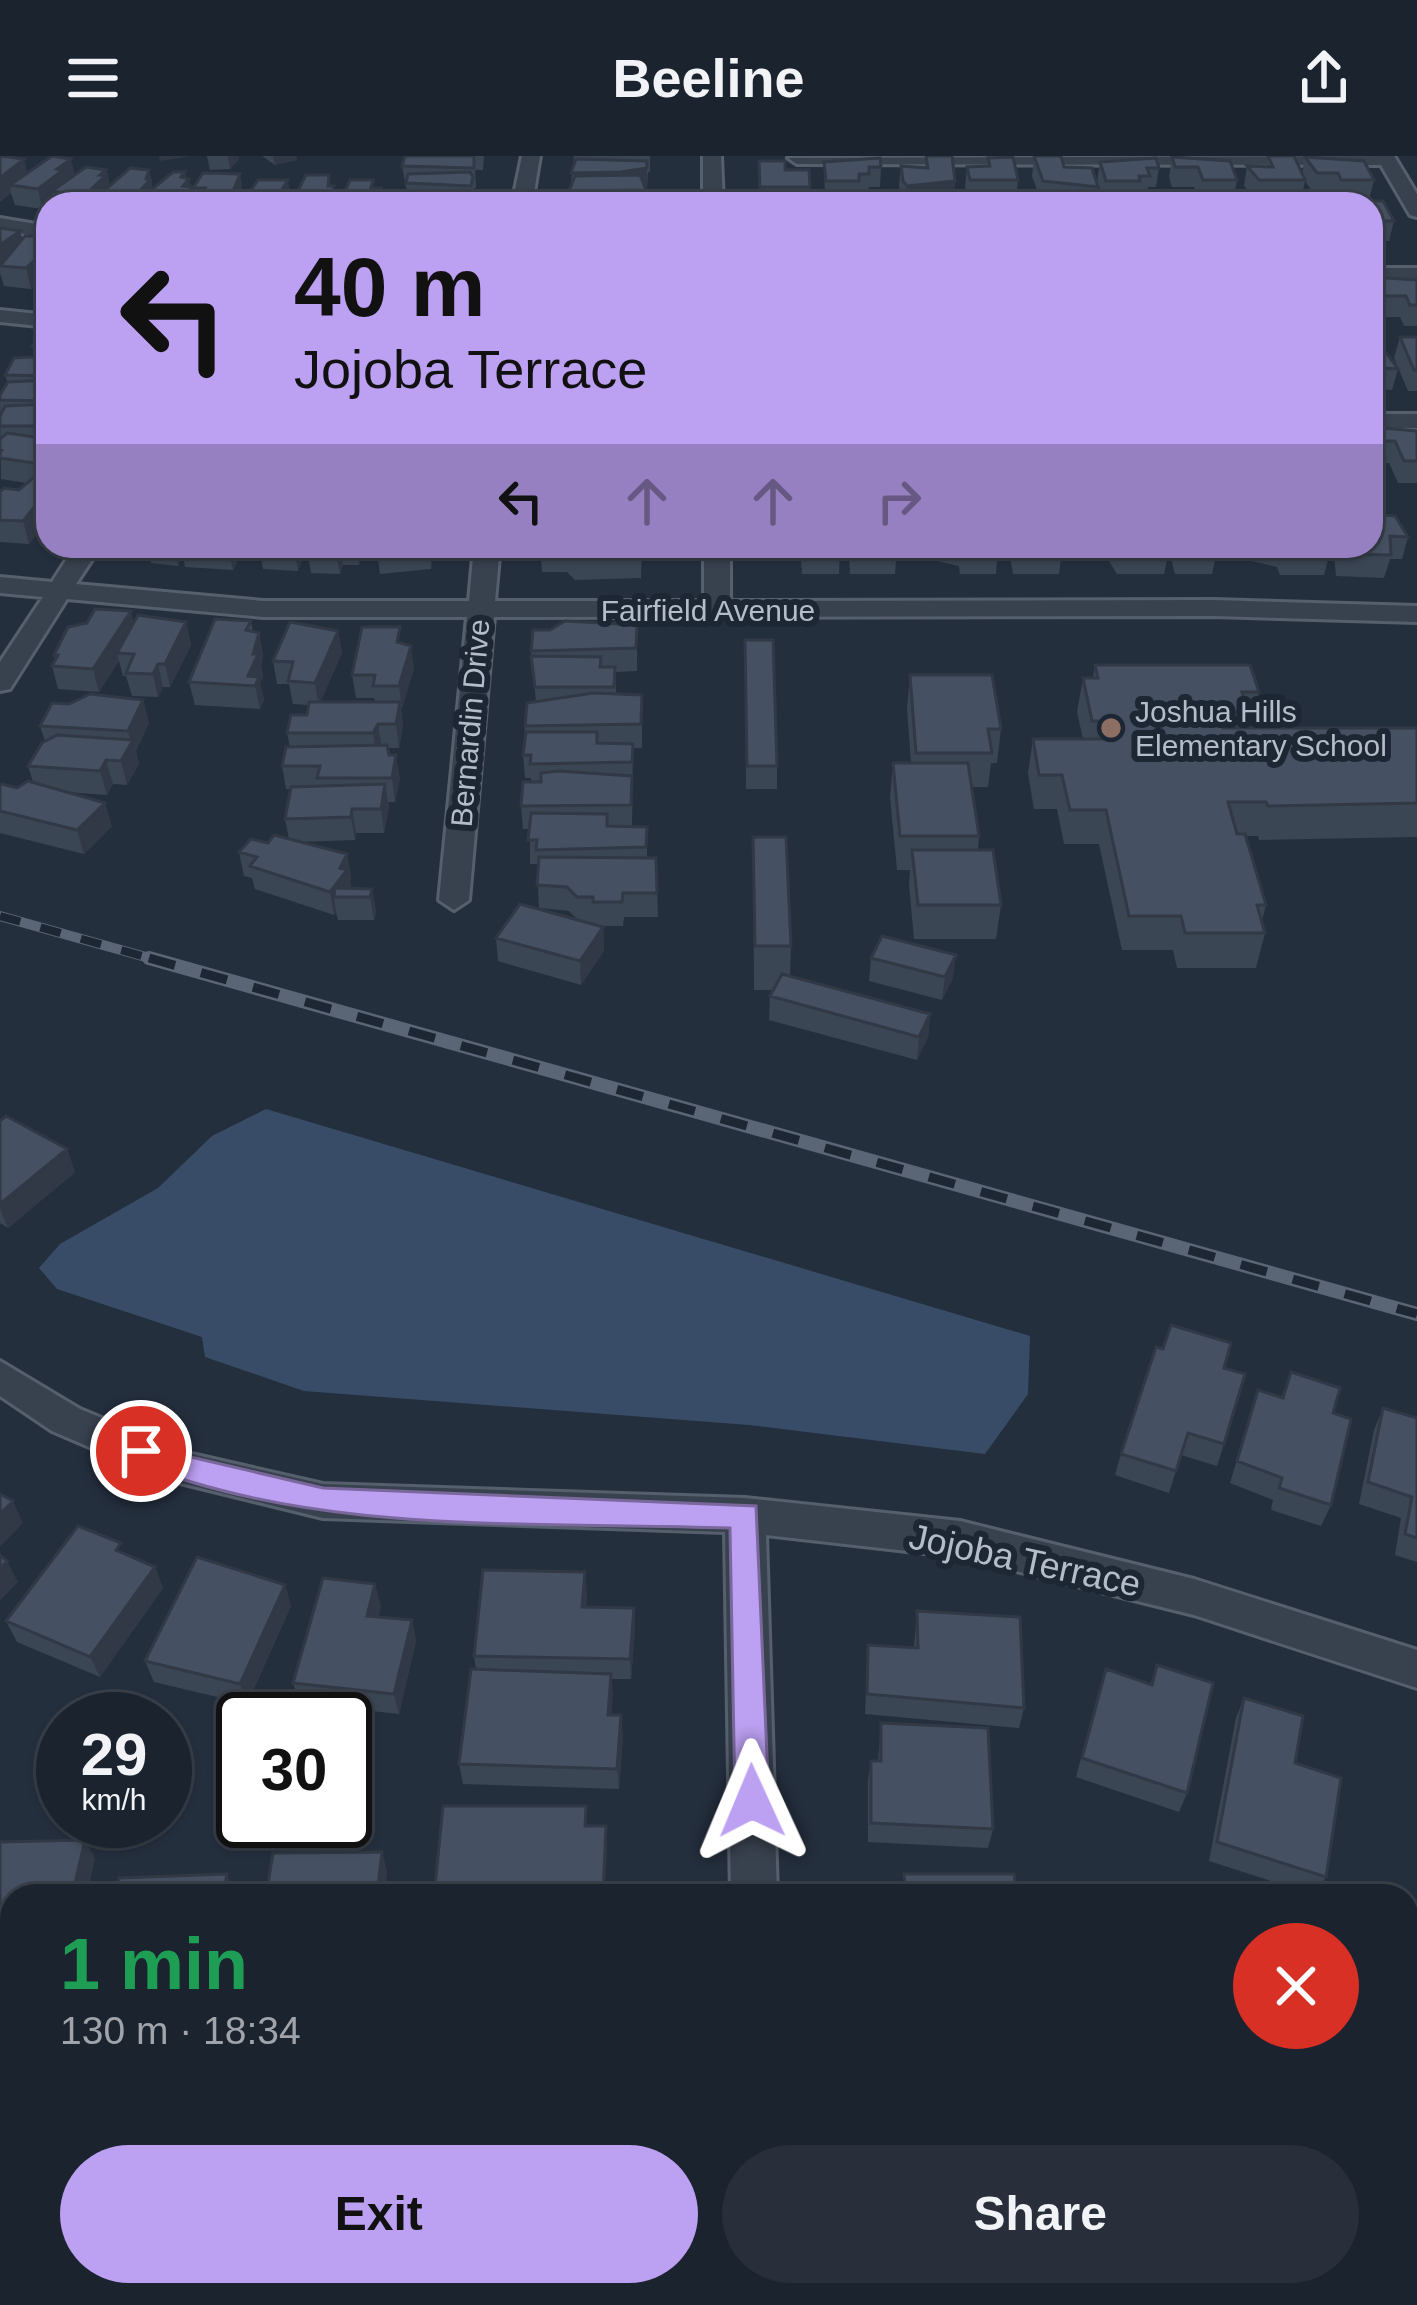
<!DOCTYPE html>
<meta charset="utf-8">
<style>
:root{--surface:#1b232e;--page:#282f3a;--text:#f1f3f6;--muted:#a0a4aa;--line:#39404a;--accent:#bca0f2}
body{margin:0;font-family:Helvetica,sans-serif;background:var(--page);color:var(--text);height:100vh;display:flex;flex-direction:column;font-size:45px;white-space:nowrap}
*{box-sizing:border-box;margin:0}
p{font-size:39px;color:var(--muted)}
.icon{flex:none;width:66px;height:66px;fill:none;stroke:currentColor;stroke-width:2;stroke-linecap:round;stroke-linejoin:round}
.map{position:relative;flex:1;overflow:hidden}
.details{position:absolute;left:0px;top:1728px;width:1419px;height:423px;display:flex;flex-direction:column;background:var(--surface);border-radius:36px 36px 0 0;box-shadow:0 3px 9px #0004,0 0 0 3px var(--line)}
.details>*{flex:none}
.guide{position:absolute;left:36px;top:36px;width:1347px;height:366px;border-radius:36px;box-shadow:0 3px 9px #0004,0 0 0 3px var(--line);background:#bca0f2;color:#111;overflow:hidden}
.speed{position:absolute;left:36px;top:1536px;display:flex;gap:24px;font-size:60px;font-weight:700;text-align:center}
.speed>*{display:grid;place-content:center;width:156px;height:156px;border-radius:50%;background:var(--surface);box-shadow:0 3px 9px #0004,0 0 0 3px var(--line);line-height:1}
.speed small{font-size:30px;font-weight:400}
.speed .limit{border:6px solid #111;border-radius:18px;background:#fff;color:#111}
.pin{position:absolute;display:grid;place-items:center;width:102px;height:102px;color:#fff;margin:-51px;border:6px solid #fff;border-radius:50%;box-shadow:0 3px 12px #0007}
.me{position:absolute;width:132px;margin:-66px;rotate:359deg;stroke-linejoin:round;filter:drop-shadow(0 0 9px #0008)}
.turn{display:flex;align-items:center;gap:42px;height:252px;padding:0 60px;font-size:54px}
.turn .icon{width:156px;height:156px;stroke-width:2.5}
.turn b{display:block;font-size:84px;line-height:102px}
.lanes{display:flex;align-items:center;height:114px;padding:0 60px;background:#0003;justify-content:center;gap:60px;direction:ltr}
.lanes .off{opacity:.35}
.round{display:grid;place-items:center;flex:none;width:126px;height:126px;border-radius:63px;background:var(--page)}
.headline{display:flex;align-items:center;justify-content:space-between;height:204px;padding:0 60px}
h1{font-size:72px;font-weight:700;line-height:90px;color:#1e9e55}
.button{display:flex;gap:24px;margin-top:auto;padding:24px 60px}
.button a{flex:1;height:138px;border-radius:72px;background:var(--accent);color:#111;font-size:48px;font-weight:700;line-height:138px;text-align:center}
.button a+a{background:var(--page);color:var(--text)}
header{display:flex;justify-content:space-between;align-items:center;height:156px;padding:0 60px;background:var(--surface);font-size:54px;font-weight:700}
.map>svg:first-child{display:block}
.water{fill:#394c67}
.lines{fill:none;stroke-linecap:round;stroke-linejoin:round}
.minor-casing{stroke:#565f6c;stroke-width:6}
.minor{fill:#38414e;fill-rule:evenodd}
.rail-far1-casing{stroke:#5a6575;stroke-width:10}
.rail-casing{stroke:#5a6575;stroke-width:14}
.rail-far1{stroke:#1d2633;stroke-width:8;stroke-dasharray:21;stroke-linecap:butt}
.rail{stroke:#1d2633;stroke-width:9;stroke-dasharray:27;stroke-linecap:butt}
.wall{fill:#3b4654}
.shaded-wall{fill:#303945}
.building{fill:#455162;stroke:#303945;stroke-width:3}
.route{fill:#bca0f2;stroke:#7a689d;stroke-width:3}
.education-dot{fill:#8d6e63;stroke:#1d2633;stroke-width:4.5}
.labels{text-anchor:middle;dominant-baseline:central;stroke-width:12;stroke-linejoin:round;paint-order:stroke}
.far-street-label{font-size:30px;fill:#b4bcc9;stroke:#1d2633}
.far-poi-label{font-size:30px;fill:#b4bcc9;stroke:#1d2633;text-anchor:start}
.street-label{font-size:36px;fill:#b4bcc9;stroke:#1d2633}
</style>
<header><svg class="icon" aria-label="menu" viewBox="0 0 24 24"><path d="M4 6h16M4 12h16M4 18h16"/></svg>Beeline<svg class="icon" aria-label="share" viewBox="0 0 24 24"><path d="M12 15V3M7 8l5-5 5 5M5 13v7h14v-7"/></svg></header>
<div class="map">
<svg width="1417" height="2149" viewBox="0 0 1417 2149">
<rect width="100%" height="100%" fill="#242f3e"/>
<!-- water -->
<path class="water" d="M266 953 1030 1180 1028 1238 985 1298 749 1269 304 1235 205 1201 202 1181 57 1133 39 1112 60 1088 158 1032 212 980Z"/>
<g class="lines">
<!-- minor casing -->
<g class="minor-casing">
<path id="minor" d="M522 0H540L532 48H512Z
M703 0H721L723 48H703Z
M1394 0 1417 38V61L1410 59 1381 9 797 8 788 2Z
M0 62 48 70V82L0 74Z
M1371 112H1417V124H1371Z
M0 154 48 159V171L0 166Z
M1371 258H1417V272H1371Z
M75 390H101L76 428 263 445H469L474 390H500L495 445H704V390H730V445L1214 444 1417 450V466L1214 460 494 461 469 744 454 754 439 744 467 461H263L67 443 10 533 0 535V506L43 441 0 437V421L52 426Z
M0 1205 80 1253 183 1296 323 1328 745 1342 960 1365 1194 1423 1417 1494V1532L1194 1459 960 1401 766 1379 777 1740H731L725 1376 323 1362 164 1323 52 1275 0 1240Z
M0 1985 12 1986V2036L0 2035Z
M738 2139H790L791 2149H737Z"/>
</g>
<!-- minor -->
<use href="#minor" class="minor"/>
<!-- rail-far1 casing -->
<g class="rail-far1-casing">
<path id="rail-far1" d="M0 760 160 805"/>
</g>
<!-- rail casing -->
<g class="rail-casing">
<path id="rail" d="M149 802 1417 1158"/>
</g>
<!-- rail-far1 -->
<use href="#rail-far1" class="rail-far1"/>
<!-- rail -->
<use href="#rail" class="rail"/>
</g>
<!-- wall -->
<path class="wall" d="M207 0H239V3L230 13 210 14Z
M262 0H296L297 4 275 9Z
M405 0H484L483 14H475L476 32H474L473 48H386L407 36 402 10Z
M574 0H650V16H648L647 32H646L648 48H569V35L571 28Z
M926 0 955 25 953 45 904 48 902 44 899 30 901 10 925 11Z
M1034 0 1064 11 1098 31 1096 48H1068L1041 45 1032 20Z
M1268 0 1302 17 1305 1 1374 24 1369 44H1337L1333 37H1313L1305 25 1301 44H1255L1244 30 1247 10 1266 11Z
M0 1 27 17 75 19 106 14 110 30 149 14 153 34 185 16 186 22 192 31 195 46 193 32 243 37 239 48H55L54 44 42 53 15 49 11 37 0 46Z
M1172 1 1237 24 1233 44H1200L1194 31H1172L1169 21Z
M988 2 1018 24 1016 44H968L965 31 967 11 987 10Z
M759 5 785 14 810 31V48H755L760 46Z
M824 6 881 11 880 31H869L868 37H859L858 45H825Z
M1100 6 1159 12 1156 31H1148L1147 40H1138L1137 45H1103L1097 26Z
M1359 45H1383L1394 65 1389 85H1371V48H1358Z
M0 72 22 83 48 80V129L46 120 31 133 4 130 0 117Z
M1371 121 1417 124V170H1404L1400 161H1378L1371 150Z
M48 180V364L29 388 0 386V332L1 335 19 334 27 327 1 323 0 239 8 227 5 219 35 201 32 190Z
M1371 181 1398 213 1392 234 1371 233Z
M1400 181H1417V235H1408L1394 202Z
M1371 271 1417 275V327H1398L1389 307H1371Z
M1371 358 1408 381 1402 403H1390L1384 422 1336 420 1333 390H1371Z
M135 390H245L233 414 185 411 183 400 178 410 151 407 148 398 137 396Z
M255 390H307L298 415 263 413 260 396 256 395Z
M309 390H366L359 409H343L340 418 311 417 307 395Z
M435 390 431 413 380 418 377 396Z
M540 390H642L641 422 575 424 567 416H542Z
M777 390H840L839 418H802L801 405H778Z
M848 390H920L918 405H896L895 418H850Z
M935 390H998L996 418H960L959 410 937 405Z
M1011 390H1077L1076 397 1061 403 1059 418H1013L1010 400Z
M1087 390H1236L1233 405H1215L1212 418H1175L1169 395 1164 418H1117L1105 399H1089Z
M1246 390H1326L1330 396 1324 419H1280L1277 411 1251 405Z
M251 465 253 476 259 477 263 500 261 509 263 521 260 527 264 544 260 553 195 549 189 526Z
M186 466 191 489 170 531H163L158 541 132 540 126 520H123L119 505 99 536 58 533 52 510 55 505 54 499 134 467Z
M637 469V515L616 516V538L642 539V592H633L632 671H647V702H656L658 761H624L623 770H597L603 771 604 795 581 829 498 805 496 782 578 764 569 755 539 752 537 708H530V673H523L521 650 531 626V622H525L523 599 525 570 536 546 531 495Z
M338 475 342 497 320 546H375L374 542H356L352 519 402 487 414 513 401 553 403 569 399 592H388L389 599 400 622 395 646H388L389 652 384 677H356L355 684 299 686 347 698 351 722 350 725 351 732 372 733 376 756 374 764H338L336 756 334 759 255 733 252 722 244 720 239 696 268 687 289 683 285 663 291 633H286L282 610 290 591 287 577 307 559 309 549 293 548 289 528H277L273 505Z
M745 484 777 610V633H746Z
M1095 509 1259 536 1251 569H1245V572H1417V681L1259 684 1258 680H1246L1266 749 1262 764 1265 777 1256 812H1177L1173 794H1122L1099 688H1064L1057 653H1034L1028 617 1033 583H1083L1077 556 1083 522H1093Z
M910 519 1001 573 997 607H991L988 631H972L979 680 978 694 1001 749 996 783H914L909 728 910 714H897L890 641 893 607H911L907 552Z
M143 544 149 567 136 595 139 608 127 629 113 628 107 639 67 636 112 670 84 698 0 677V630L17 632 33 626 28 610 45 585 40 570 69 548Z
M753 681 791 790 790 820 930 858 928 881 917 904 769 864 770 840 773 834H754Z
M871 802 953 822 942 844 869 825Z
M0 965 67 993 75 1016 8 1072 0 1067Z
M1224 1212V1288L1217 1310 1181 1299 1169 1337 1115 1319 1121 1298Z
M1291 1216 1333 1257 1331 1349 1321 1370 1271 1354 1273 1344 1230 1327 1258 1234 1281 1242Z
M1383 1252 1417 1262V1406L1395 1399 1401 1362 1359 1348 1374 1274Z
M126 1398 155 1411 163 1432 100 1521 17 1486 6 1465Z
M285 1429 291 1450 247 1548 154 1526 145 1505Z
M587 1437 586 1451 634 1452 635 1473 631 1523H611V1559L623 1579 619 1633 463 1628 459 1608 476 1513 474 1500Z
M381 1449 378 1461 412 1464 416 1485 399 1558 300 1547 293 1527Z
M917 1455 1024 1552 1019 1572 865 1558 868 1489 914 1491Z
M1157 1509 1187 1637 1179 1656 1076 1621 1099 1534 1150 1528Z
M1244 1542 1295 1607 1326 1721 1315 1739 1209 1705 1236 1562Z
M881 1567 993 1673 988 1692 868 1686V1624L871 1605H878Z
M1378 2139H1407L1417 2149H1376Z"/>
<!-- shaded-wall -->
<path class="shaded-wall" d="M159 0H192L160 5Z
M228 0H239V3L230 13Z
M273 0H296L297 4 275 9Z
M24 3 29 22 10 29 11 37 0 46V22Z
M71 3 76 23 52 35 54 44 42 53 38 33 57 13Z
M647 5V32L622 34 621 16Z
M106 14 110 33 97 41 99 48H85L84 40Z
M149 14 154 42H146L147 48H132L131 44Z
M185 16 187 25 189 23 191 33 192 31 195 48H179L181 21Z
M240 18 243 37 239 48H228Z
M329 19 332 36 334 30 336 48H328Z
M288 24 291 44 288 48H273Z
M955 25 953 45 906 48 907 30Z
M20 75 26 95 0 110V89Z
M48 93V118L31 133 26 112Z
M48 334V364L29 388 23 365Z
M173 390H181L183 400 178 410Z
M229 390H245L233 414 228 392Z
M295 390H307L298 415 294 392Z
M338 390H340L343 409 340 418 336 396Z
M356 390H366L359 409Z
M429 390H435L431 413Z
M1060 390H1077L1076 397 1061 403 1062 396Z
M131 455 136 478 117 497 119 505 99 536 93 513Z
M186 466 191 489 170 531 165 508Z
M338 475 342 497 319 550 315 527Z
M259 477 263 500 261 509 263 521 260 527 264 544 260 553 255 530 248 520Z
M411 490 414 513 402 553 399 530Z
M158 508 163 531 158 541 153 518Z
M143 544 149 567 136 595 139 608 127 629 121 605 131 587 128 575Z
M400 546 403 569 399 592 396 568Z
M378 568 382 592 377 600 373 577Z
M396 599 400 622 395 646 392 622Z
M106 604 113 628 107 639 100 615Z
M385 628 389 652 384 677 381 653Z
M105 647 112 670 84 698 77 674Z
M352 653 356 677 355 684 351 661Z
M347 698 351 722 350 725 352 737 334 741 336 756 334 759 330 736Z
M372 733 376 756 374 764 370 741Z
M603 771 604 795 581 829 580 805Z
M956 799 953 822 942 844 945 821Z
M930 858 928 881 917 904 919 881Z
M67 993 75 1016 8 1072 0 1053V1048Z
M13 1345 23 1367 0 1391V1358Z
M7 1405 18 1426 0 1445V1413Z
M155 1411 163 1432 100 1521 90 1501Z
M585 1416 587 1437 584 1472 582 1451Z
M375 1428 381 1449 372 1480 367 1460Z
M285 1429 291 1450 247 1548 240 1528Z
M634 1452 635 1473 631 1523 630 1503Z
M412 1464 416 1485 399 1558 394 1538Z
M611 1518 613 1538 610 1579 608 1559Z
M621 1559 623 1579 619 1633 617 1613Z
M606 1670 607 1688 605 1740H603Z
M85 1684 95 1702 87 1740H72Z
M382 1696 387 1715 385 1740H377Z
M227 1718 235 1737V1740H223Z
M9 1801 12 1805V1860L8 1876 0 1878V1840Z"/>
<!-- building -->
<path class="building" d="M2 0 24 3 0 22V1Z
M52 0 71 3 57 13 63 14 38 33 10 29Z
M405 0H474V12L402 10Z
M926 0H952L955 25 907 30 903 25 901 10 928 12Z
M1034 0H1061L1064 11 1092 12 1098 31 1043 25Z
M1268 0H1294L1305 24H1259L1247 10 1273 11Z
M1013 1 1018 24H970L967 11 990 10 988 2Z
M1172 1 1230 5 1237 24H1203L1198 11H1175Z
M1305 1 1364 5 1374 24H1341L1338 17H1317Z
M880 2 881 11H869V18H859V25H826L824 6Z
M1156 2 1159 12H1147L1150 20H1139L1140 25H1106L1100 6Z
M576 3 647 5V12L621 16 571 17Z
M759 5H785V14H809L810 31H760Z
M86 11 106 14 100 19H106L84 40 52 35Z
M130 12 149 14 146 23 150 24 131 44 97 41Z
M173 16H185L181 21 189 23 183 30 192 31 179 48 158 46 161 43 146 42 156 30Z
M470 16 473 21 471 30 406 27 408 18Z
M203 17 240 18 228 48H194L205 32H193Z
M306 19H329L328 30H334L328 48H291Z
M640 19 646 34 569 35 575 20Z
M258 24H288L273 48H242Z
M350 24H373L371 32H381L376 48 341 45Z
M465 34 461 48 386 47 388 37Z
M584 39 648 40 647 48H572L573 44H584Z
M1359 45H1383L1394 65H1371V48H1360Z
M755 46H808V48H755Z
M0 72 20 75 0 89Z
M25 80H48V93L26 112 0 110Z
M1371 121 1417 124V149H1410L1406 140H1383Z
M40 180H48V191L32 190Z
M1371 181H1375L1398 213 1371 211Z
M1400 181H1417V214H1414Z
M48 200V220L5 219 14 202Z
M48 224V245L0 244V239L8 226Z
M48 248V270H0V260L5 250Z
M1371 271 1417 275V305H1404L1395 285H1371Z
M7 277 48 283V309L0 302V296L2 294 0 293V283Z
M33 322 48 323V334L23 365 0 364V336L4 332 19 334Z
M1371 358 1395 360 1408 381 1390 380 1391 399 1342 398V390H1371Z
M259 390H295L294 392Z
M309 390H338L336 396 307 395Z
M378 390H429L377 396Z
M540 390H641V399L574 401 566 394H540Z
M802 390H840V396H803Z
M851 390H896L897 396H852Z
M962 390H998L999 395H962Z
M1015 390H1062V396H1016Z
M1117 390H1167L1169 395H1121Z
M1178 390H1215L1217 396H1180Z
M1283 390H1326L1330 396H1286Z
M95 453 131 455 93 513 52 510 58 499H54L68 471 87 467Z
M138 459 186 466 165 508H158L153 518 126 517 134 498 117 497Z
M215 463 251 465 246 474 259 477 253 498H258L248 520 259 521 255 530 189 526Z
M565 465 637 469 636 492 531 495 533 474H550Z
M290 466 338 475 315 527 288 525 293 506 273 505Z
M362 471H400L397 486 411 490 399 530H373L375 519H352Z
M745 484H773L777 610H747Z
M531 500 601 501 600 511H615L614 531H535Z
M1095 509H1250L1259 536H1242L1248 556H1218L1223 572H1417V647L1268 650 1266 646H1228L1237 678H1245L1266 749H1257L1265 777H1185L1181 760H1129L1106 654H1070L1062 619H1039L1033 583H1115L1110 565H1092L1083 522H1098Z
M910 519H992L1001 573H988L992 597H916Z
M593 537 642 539 641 568 525 570 527 547Z
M90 538 143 544 128 575 40 570 52 547 69 548Z
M309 546H400L396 568H378L373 577H287L291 559H307Z
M526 576H597V587L633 588 632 606 530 608 531 599H523Z
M57 579 133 584 121 605 106 604 100 615 28 610 42 587Z
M387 589 389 599H396L392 622H317L320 610H282L286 591Z
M893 607H968L979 680H900Z
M558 615 632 620 631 649 521 650 523 626H541V617Z
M28 625 105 647 77 674 0 655V630L2 628 17 632Z
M385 628 381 653H352L351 661 285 663 291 631Z
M531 657 607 658V670L647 671 646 691 536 694 537 684H528Z
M274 679 347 698 340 712 347 714 330 736 250 710 257 701 239 696 251 683 268 687Z
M753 681H786L791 790H755Z
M912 694H993L1001 749H918Z
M539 701 656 702 657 737H623L622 746H593V741H577L567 731 537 729Z
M335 732 372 733 370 741H334Z
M520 748 603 771 580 805 496 782Z
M882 780 956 799 945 821 871 802Z
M782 818 930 858 919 881 770 840Z
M6 960 67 993 0 1048V965Z
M1171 1169 1231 1187 1224 1212 1245 1218 1224 1288 1188 1277 1176 1315 1121 1298 1156 1191 1163 1193Z
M1291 1216 1340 1232 1333 1257 1351 1263 1331 1349 1279 1332 1282 1322 1237 1305 1258 1234 1283 1242Z
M1383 1252 1417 1262V1382L1405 1378 1412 1341 1368 1326Z
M0 1338 13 1345 0 1358Z
M78 1370 121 1387 116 1394 155 1411 90 1501 6 1465Z
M0 1399 7 1405 0 1413Z
M197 1401 285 1429 240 1528 145 1505Z
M483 1414 585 1416 582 1451 634 1452 630 1503 474 1500Z
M323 1422 375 1428 367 1460 412 1464 394 1538 293 1527Z
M917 1455 1020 1461 1024 1552 867 1538 868 1489 918 1492Z
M1157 1509 1213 1527 1187 1637 1082 1602 1106 1513 1152 1529Z
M471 1513 611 1518 608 1559H621L617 1613 459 1608Z
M1244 1542 1303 1560 1295 1607 1341 1622 1326 1721 1217 1686Z
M881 1567 988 1572 993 1673 871 1667V1605H881Z
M443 1650H586L585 1670H606L603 1740H434Z
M85 1684 72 1740H12V1801H9L0 1840V1686Z
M382 1696 377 1740H266L273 1697Z
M227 1718 223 1740H116L119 1722Z
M904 1718H1014L1017 1740H906Z
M1407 2134 1417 2139V2149H1386L1388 2139H1407Z
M908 2139H1050L1051 2149H909Z"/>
<!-- route -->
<path class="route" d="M141 1283 182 1299 323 1332 756 1350 769 1645 764 1656 752 1661 740 1656 735 1645 730 1372C534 1365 314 1381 130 1304L126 1295Z"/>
<!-- markers -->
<circle class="education-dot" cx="1111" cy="572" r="12"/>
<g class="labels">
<!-- far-street labels -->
<g class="far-street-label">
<text x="708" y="454">Fairfield Avenue</text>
<text transform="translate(470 567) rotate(-85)">Bernardin Drive</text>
</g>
<!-- far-poi labels -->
<g class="far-poi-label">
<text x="1135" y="555">Joshua Hills<tspan x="1135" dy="34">Elementary School</tspan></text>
</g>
<!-- street labels -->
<g class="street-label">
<text transform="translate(1025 1404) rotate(12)">Jojoba Terrace</text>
</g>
</g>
</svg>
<div class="speed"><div>29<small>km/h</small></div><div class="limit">30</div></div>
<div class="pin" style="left:141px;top:1295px;background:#d93025"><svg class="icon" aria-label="arrive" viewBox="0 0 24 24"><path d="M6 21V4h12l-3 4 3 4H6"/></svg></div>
<svg class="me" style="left:752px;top:1645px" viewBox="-20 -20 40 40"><path d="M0-17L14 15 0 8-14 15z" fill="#bca0f2" stroke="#fff" stroke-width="4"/></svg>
<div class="guide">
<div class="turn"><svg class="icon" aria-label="left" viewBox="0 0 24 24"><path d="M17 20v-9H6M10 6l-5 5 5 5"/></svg><div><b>40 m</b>Jojoba Terrace</div></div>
<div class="lanes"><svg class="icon" aria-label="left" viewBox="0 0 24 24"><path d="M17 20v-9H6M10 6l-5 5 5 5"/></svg><svg class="icon off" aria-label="ahead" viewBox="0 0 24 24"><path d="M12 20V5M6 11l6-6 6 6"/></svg><svg class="icon off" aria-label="ahead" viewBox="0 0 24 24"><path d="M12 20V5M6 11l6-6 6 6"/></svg><svg class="icon off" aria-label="right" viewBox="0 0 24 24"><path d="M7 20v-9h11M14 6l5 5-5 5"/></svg></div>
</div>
<section class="details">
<div class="headline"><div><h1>1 min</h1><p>130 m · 18:34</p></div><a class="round" style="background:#d93025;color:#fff"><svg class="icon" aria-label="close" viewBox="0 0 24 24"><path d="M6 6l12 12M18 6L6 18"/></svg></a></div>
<div class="button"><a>Exit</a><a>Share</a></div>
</section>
</div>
